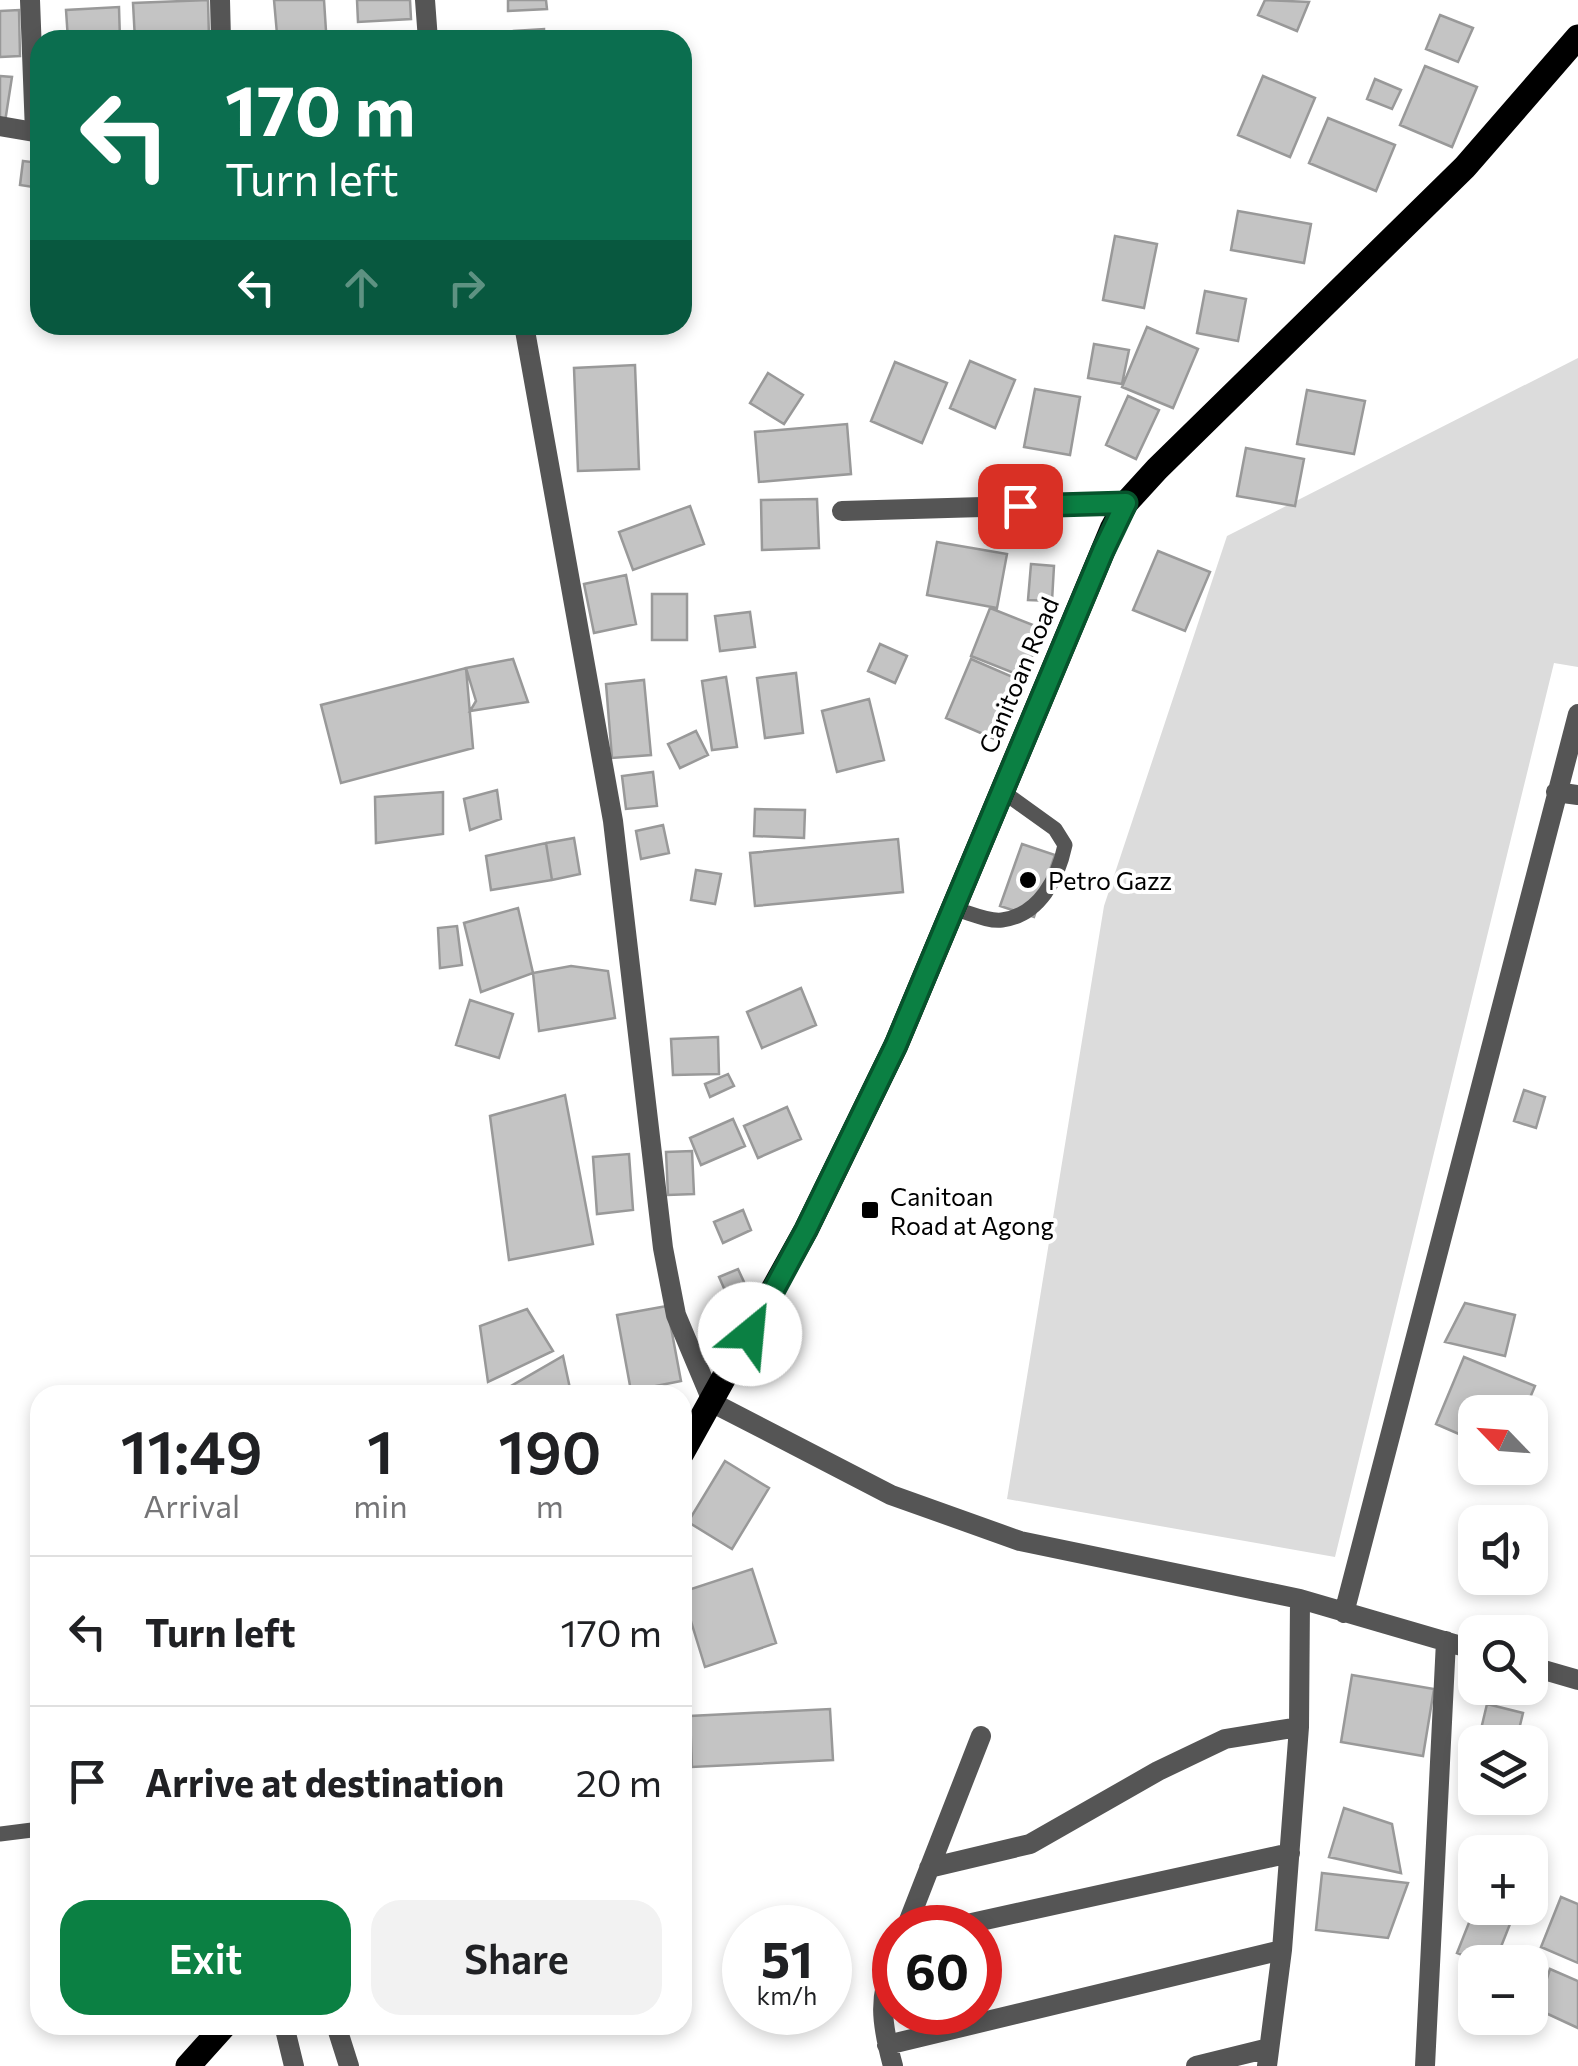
<!DOCTYPE html>
<meta charset="utf-8">
<style>
:root{--surface:#fff;--page:#f2f2f2;--text:#202124;--muted:#757577;--line:#e0e0e0;--accent:#0b8043}
body{margin:0;font-family:Commissioner,sans-serif;background:var(--page);color:var(--text);height:100vh;display:flex;flex-direction:column;font-size:38px;white-space:nowrap}
*{box-sizing:border-box;margin:0}
p{font-size:32px;color:var(--muted)}
.icon{flex:none;width:55px;height:55px;fill:none;stroke:currentColor;stroke-width:2;stroke-linecap:round;stroke-linejoin:round}
.map{position:relative;flex:1;overflow:hidden}
.details{position:absolute;left:30px;top:1385px;width:662px;height:650px;display:flex;flex-direction:column;background:var(--surface);border-radius:30px;box-shadow:0 5px 15px #0003}
.details>*{flex:none}
.guide{position:absolute;left:30px;top:30px;width:662px;height:305px;border-radius:30px;box-shadow:0 5px 15px #0003;background:#0b6e4f;color:#fff;overflow:hidden}
.needle{width:65px;rotate:295deg}
.fabs{position:absolute;left:1458px;top:1395px;display:grid;gap:20px}
.fabs a{display:grid;place-items:center;width:90px;height:90px;border-radius:20px;background:var(--surface);box-shadow:0 5px 15px #0003;font-size:50px}
.speed{position:absolute;left:722px;top:1905px;display:flex;gap:20px;font-size:50px;font-weight:700;text-align:center}
.speed>*{display:grid;place-content:center;width:130px;height:130px;border-radius:50%;background:var(--surface);box-shadow:0 5px 15px #0003;line-height:1}
.speed small{font-size:25px;font-weight:400}
.speed .limit{border:15px solid #d22;background:#fff;color:#111}
.pin{position:absolute;display:grid;place-items:center;width:85px;height:85px;color:#fff;margin:-42px;border-radius:20px;box-shadow:0 5px 15px #0006}
.me{position:absolute;width:110px;margin:-55px;rotate:28deg;stroke-linejoin:round;filter:drop-shadow(0 0 8px #0008)}
.turn{display:flex;align-items:center;gap:35px;height:210px;padding:0 30px;font-size:45px}
.turn .icon{width:130px;height:130px;stroke-width:2.5}
.turn b{display:block;font-size:70px;line-height:85px}
.lanes{display:flex;align-items:center;height:95px;padding:0 30px;background:#0003;justify-content:center;gap:50px;direction:ltr}
.lanes .off{opacity:.35}
.eta{display:flex;justify-content:space-evenly;align-items:center;height:170px;text-align:center}
.eta b{font-size:60px;font-weight:600;line-height:70px}
.button{display:flex;gap:20px;margin-top:auto;padding:20px 30px}
.button a{flex:1;height:115px;border-radius:30px;background:var(--accent);color:#fff;font-size:40px;font-weight:600;line-height:115px;text-align:center}
.button a+a{background:var(--page);color:var(--text)}
ul{padding:0;list-style:none}
li{display:flex;align-items:center;gap:30px;height:150px;padding:0 30px;border-top:2px solid var(--line)}
li div{flex:1}
li b{display:block;font-size:38px}
li em{font-style:normal}
.map>svg:first-child{display:block}
.green{fill:#dcdcdc}
.building{fill:#c4c4c4;stroke:#999;stroke-width:2.5}
.lines{fill:none;stroke-linecap:round;stroke-linejoin:round}
.service{stroke:#555;stroke-width:15}
.minor{stroke:#555;stroke-width:20}
.primary{stroke:#000;stroke-width:25}
.route-casing{stroke:#07532c;stroke-width:25}
.route{stroke:#0b8043;stroke-width:18}
.poi-dot{fill:#000;stroke:#fff;stroke-width:4}
.labels{text-anchor:middle;dominant-baseline:central;stroke-width:8;stroke-linejoin:round;paint-order:stroke}
.street-label{font-size:25px;fill:#000;stroke:#fff}
.poi-label{font-size:25px;fill:#000;stroke:#fff;text-anchor:start}
</style>
<div class="map">
<svg width="1578" height="2066" viewBox="0 0 1578 2066">
<rect width="100%" height="100%" fill="#fff"/>
<!-- green -->
<path class="green" d="M1578 358V667L1554 663 1335 1557 1007 1499 1104 906 1227 536Z"/>
<!-- building -->
<path class="building" d="M208 0 209 38 135 40 133 3Z
M274 0H324L326 31 277 34Z
M357 0H410L411 19 358 22Z
M508 0H546L547 9 508 11Z
M1265 0 1309 2 1297 31 1258 15Z
M119 7 120 40H68L66 10Z
M19 10 20 56 0 57V11Z
M1440 15 1473 28 1458 62 1426 49Z
M544 29V40H515L514 31Z
M413 34V40H379V36Z
M1425 66 1477 87 1452 147 1400 125Z
M0 76 12 77 5 122 0 121Z
M1263 76 1315 98 1290 157 1238 135Z
M1375 79 1401 90 1392 109 1367 99Z
M1328 118 1395 145 1376 191 1309 163Z
M23 161 40 163V188L20 185Z
M1238 211 1311 224 1304 263 1231 250Z
M1115 236 1157 244 1144 308 1103 300Z
M1205 291 1246 299 1238 341 1197 333Z
M1147 327 1198 349 1173 408 1122 387Z
M1094 344 1129 350 1122 384 1088 378Z
M970 361 1015 380 995 428 950 408Z
M895 362 947 383 922 443 871 421Z
M635 365 639 469 578 471 574 368Z
M768 373 803 395 784 424 750 403Z
M1035 389 1080 397 1070 455 1024 447Z
M1307 390 1365 401 1354 454 1297 444Z
M1128 396 1159 410 1136 459 1106 445Z
M847 424 851 474 759 482 755 432Z
M1246 448 1304 459 1295 506 1237 496Z
M817 499 819 548 762 550 761 500Z
M690 506 704 544 633 570 619 532Z
M937 542 1007 554 997 608 927 595Z
M1158 551 1210 572 1185 631 1133 610Z
M1031 564 1054 566 1052 601 1028 600Z
M626 575 636 624 594 633 584 584Z
M652 594H687V640H652Z
M990 608 1043 629 1024 677 971 656Z
M750 612 755 647 720 651 715 616Z
M880 644 907 656 895 683 868 671Z
M513 659 528 702 470 711 476 701 466 668Z
M971 659 1022 681 997 740 946 718Z
M466 668 473 748 341 783 321 705Z
M796 673 803 733 765 738 757 678Z
M726 677 737 747 712 750 702 681Z
M644 680 651 755 612 758 606 684Z
M869 699 884 760 837 772 822 711Z
M696 731 708 755 680 768 668 744Z
M653 772 657 806 626 809 622 776Z
M497 790 501 819 470 830 464 799Z
M443 792V834L376 843 375 797Z
M755 809 805 810 804 838 754 836Z
M663 825 669 853 641 859 636 831Z
M574 838 580 874 552 880 546 843Z
M898 839 903 892 755 906 750 853Z
M546 843 552 880 491 890 486 856Z
M1022 844 1055 855 1034 917 1000 906Z
M696 870 721 874 715 904 691 900Z
M518 908 533 973 481 992 464 923Z
M457 926 462 965 440 968 438 928Z
M571 966 608 971 615 1018 539 1031 533 973Z
M801 988 816 1025 762 1048 747 1012Z
M470 1000 513 1014 499 1058 456 1045Z
M718 1037 719 1074 673 1075 671 1039Z
M728 1074 734 1086 710 1097 705 1084Z
M1524 1090 1545 1097 1536 1128 1514 1121Z
M565 1095 593 1244 509 1260 490 1116Z
M787 1107 801 1139 758 1158 744 1126Z
M733 1119 745 1146 701 1165 690 1138Z
M692 1151 694 1194 668 1195 666 1152Z
M629 1154 633 1210 597 1214 593 1157Z
M743 1210 751 1230 723 1243 714 1222Z
M738 1269 750 1295 731 1304 719 1277Z
M1465 1303 1515 1315 1505 1356 1445 1342Z
M667 1306 681 1381 631 1391 617 1315Z
M527 1309 553 1351 488 1382 480 1326Z
M563 1356 571 1393 500 1395 499 1393Z
M1464 1357 1535 1386 1524 1412H1475V1441L1436 1424Z
M725 1461 769 1488 732 1549 688 1522Z
M1491 1511 1519 1522H1487Z
M1475 1555V1578H1502L1497 1588 1467 1577Z
M752 1569 776 1643 705 1667 682 1592Z
M1352 1675 1434 1689 1423 1756 1341 1742Z
M1487 1704 1523 1713 1516 1742H1478Z
M830 1709 833 1760 692 1767 690 1716Z
M1344 1808 1392 1824 1401 1873 1329 1857Z
M1322 1873 1408 1883 1388 1938 1316 1930Z
M1561 1897 1578 1904V1963L1541 1947Z
M1474 1910 1510 1924 1495 1962H1482L1457 1953Z
M1550 1969 1578 1981V2028L1537 2009Z"/>
<g class="lines">
<!-- service -->
<path class="service" d="M955 909C968 912 988 922 1002 920 1040 915 1058 878 1065 845L1055 829 1002 791
M0 1834 40 1829"/>
<!-- minor -->
<path class="minor" d="M30 0 35 132
M220 0 221 40
M425 0 428 40
M0 126 40 133
M524 325 613 821 663 1248 676 1315 713 1403 891 1495 1020 1541 1300 1599 1475 1650
M842 511 1126 503
M1556 792 1578 795
M1344 1613 1578 714
M1530 1666 1578 1680
M929 1868 1030 1844 1158 1771 1225 1739 1299 1727
M906 1928 981 1736
M949 1928 1290 1853
M284 2025 294 2066
M336 2025 349 2066
M887 2045 1282 1950
M893 2066C881 2022 878 1998 895 1954
M1196 2066 1269 2048
M1267 2066 1282 1950 1299 1727 1300 1599
M1425 2066 1446 1641"/>
<!-- primary -->
<path class="primary" d="M682 1453 806 1230 896 1045 1112 529 1126 503 1157 469 1465 167 1578 37
M188 2066 225 2025"/>
</g>
<g class="lines">
<!-- route casing -->
<g class="route-casing">
<path id="route" d="M750 1334 806 1230 896 1045 1103 551 1126 503 1020 506"/>
</g>
<!-- route -->
<use href="#route" class="route"/>
</g>
<!-- markers -->
<g class="poi-dot">
<circle cx="1028" cy="880" r="10"/>
<rect x="860" y="1200" width="20" height="20" rx="5"/>
</g>
<g class="labels">
<!-- street labels -->
<g class="street-label">
<text transform="translate(1018 675) rotate(-67)">Canitoan Road</text>
</g>
<!-- poi labels -->
<g class="poi-label">
<text x="1048" y="880">Petro Gazz</text>
<text x="890" y="1196">Canitoan<tspan x="890" dy="29">Road at Agong</tspan></text>
</g>
</g>
</svg>
<div class="fabs">
<a><svg class="needle" viewBox="-14 -14 28 28"><path d="M0-13l5 13h-10z" fill="#e53935"/><path d="M0 13l5-13h-10z" fill="#757577"/></svg></a>
<a><svg class="icon" aria-label="sound" viewBox="0 0 24 24"><path d="M4 9h4l5-4v14l-5-4H4zM17 9q2 3 0 6"/></svg></a>
<a><svg class="icon" aria-label="search" viewBox="0 0 24 24"><circle cx="10" cy="10" r="6"/><path d="M15 15l6 6"/></svg></a>
<a><svg class="icon" aria-label="layers" viewBox="0 0 24 24"><path d="M12 4l9 5-9 5-9-5zM3 14l9 5 9-5"/></svg></a>
<a>+</a>
<a>−</a>
</div>
<div class="speed"><div>51<small>km/h</small></div><div class="limit">60</div></div>
<div class="pin" style="left:1020px;top:506px;background:#d93025"><svg class="icon" aria-label="arrive" viewBox="0 0 24 24"><path d="M6 21V4h12l-3 4 3 4H6"/></svg></div>
<svg class="me" style="left:750px;top:1334px" viewBox="-20 -20 40 40"><circle r="19" fill="#fff"/><path d="M0-13L10 11 0 6-10 11z" fill="#0b8043"/></svg>
<div class="guide">
<div class="turn"><svg class="icon" aria-label="left" viewBox="0 0 24 24"><path d="M17 20v-9H6M10 6l-5 5 5 5"/></svg><div><b>170 m</b>Turn left</div></div>
<div class="lanes"><svg class="icon" aria-label="left" viewBox="0 0 24 24"><path d="M17 20v-9H6M10 6l-5 5 5 5"/></svg><svg class="icon off" aria-label="ahead" viewBox="0 0 24 24"><path d="M12 20V5M6 11l6-6 6 6"/></svg><svg class="icon off" aria-label="right" viewBox="0 0 24 24"><path d="M7 20v-9h11M14 6l5 5-5 5"/></svg></div>
</div>
<section class="details">
<div class="eta">
<div><b>11:49</b><p>Arrival</p></div>
<div><b>1</b><p>min</p></div>
<div><b>190</b><p>m</p></div>
</div>
<ul>
<li><svg class="icon" aria-label="left" viewBox="0 0 24 24"><path d="M17 20v-9H6M10 6l-5 5 5 5"/></svg><div><b>Turn left</b></div><em>170 m</em></li>
<li><svg class="icon" aria-label="arrive" viewBox="0 0 24 24"><path d="M6 21V4h12l-3 4 3 4H6"/></svg><div><b>Arrive at destination</b></div><em>20 m</em></li>
</ul>
<div class="button"><a>Exit</a><a>Share</a></div>
</section>
</div>
